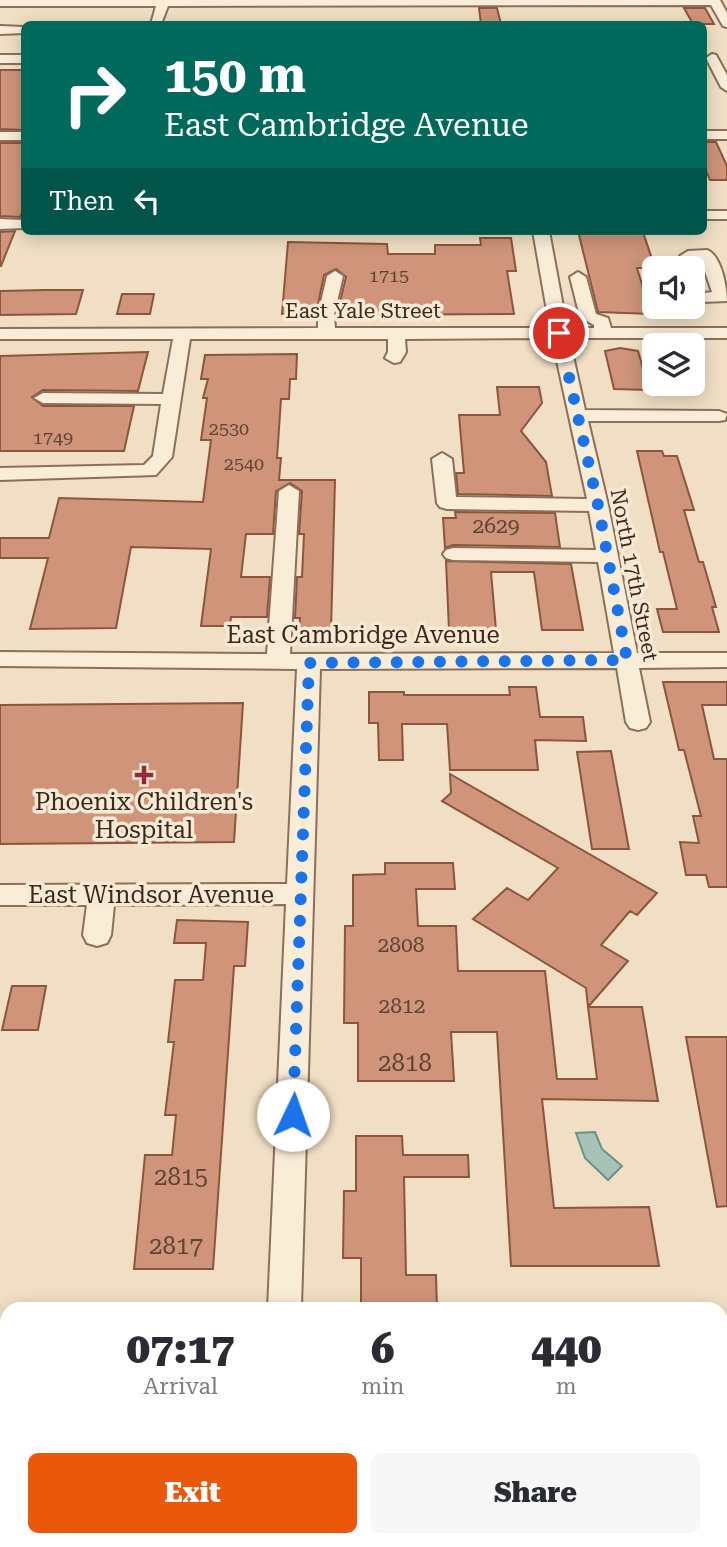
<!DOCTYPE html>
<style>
:root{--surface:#fff;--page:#f7f7f7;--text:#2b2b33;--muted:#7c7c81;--accent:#ea580c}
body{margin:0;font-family:"Roboto Serif",serif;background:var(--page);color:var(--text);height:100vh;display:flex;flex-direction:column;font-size:26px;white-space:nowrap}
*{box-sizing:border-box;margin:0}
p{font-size:23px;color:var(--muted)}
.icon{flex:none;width:38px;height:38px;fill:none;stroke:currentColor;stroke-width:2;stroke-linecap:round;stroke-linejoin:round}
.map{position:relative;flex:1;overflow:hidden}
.panel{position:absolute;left:0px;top:1302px;width:728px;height:245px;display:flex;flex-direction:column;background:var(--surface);border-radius:21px 21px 0 0;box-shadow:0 4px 18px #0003}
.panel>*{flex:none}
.banner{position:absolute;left:21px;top:21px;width:686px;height:214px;border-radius:10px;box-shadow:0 4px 18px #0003;background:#00695c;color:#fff;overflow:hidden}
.fabs{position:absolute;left:642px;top:256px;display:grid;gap:14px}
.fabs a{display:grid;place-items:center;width:63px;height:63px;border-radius:10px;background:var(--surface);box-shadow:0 4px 18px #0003;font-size:35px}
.pin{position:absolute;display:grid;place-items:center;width:60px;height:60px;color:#fff;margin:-30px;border:4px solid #fff;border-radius:50%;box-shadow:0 2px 7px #0007}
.me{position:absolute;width:77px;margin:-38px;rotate:3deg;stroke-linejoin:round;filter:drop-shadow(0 0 5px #0008)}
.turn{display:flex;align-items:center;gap:24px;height:147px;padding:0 28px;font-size:32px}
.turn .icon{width:91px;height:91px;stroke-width:2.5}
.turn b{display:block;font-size:49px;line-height:60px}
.then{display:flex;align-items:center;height:66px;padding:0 28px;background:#0003;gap:14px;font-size:26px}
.eta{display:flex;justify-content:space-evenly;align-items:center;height:119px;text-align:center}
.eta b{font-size:42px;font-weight:800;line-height:49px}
.button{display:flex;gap:14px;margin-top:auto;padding:14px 28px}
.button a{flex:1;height:80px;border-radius:10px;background:var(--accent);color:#fff;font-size:28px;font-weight:800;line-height:80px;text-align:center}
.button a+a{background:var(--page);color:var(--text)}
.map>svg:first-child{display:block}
.water{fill:#a6c3b8;stroke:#6c9285;stroke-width:2}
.building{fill:#cf9479;stroke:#8c553e;stroke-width:2}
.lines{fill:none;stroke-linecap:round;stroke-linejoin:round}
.minor-casing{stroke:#8c6f5a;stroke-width:4}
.minor{fill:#faedd8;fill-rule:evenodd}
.route{stroke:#1a73e8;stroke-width:12;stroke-dasharray:0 21.6}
.poi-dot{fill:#9d2734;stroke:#f7e9d4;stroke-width:2.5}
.labels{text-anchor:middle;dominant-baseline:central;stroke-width:7;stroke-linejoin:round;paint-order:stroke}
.far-number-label{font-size:18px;fill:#604435}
.far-street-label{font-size:21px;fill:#3b291e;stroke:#f7e9d4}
.number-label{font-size:21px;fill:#604435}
.street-label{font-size:24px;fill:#3b291e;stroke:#f7e9d4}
.poi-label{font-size:24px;fill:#3b291e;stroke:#f7e9d4}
.near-number-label{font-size:24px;fill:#604435}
</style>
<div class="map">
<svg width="727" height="1547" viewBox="0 0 727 1547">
<rect width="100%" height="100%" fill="#f0dfc4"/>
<!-- water -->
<path class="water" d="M595 1132 602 1149 622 1166 608 1180 585 1158 576 1133Z"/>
<!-- building -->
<path class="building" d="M479 8H497L501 24H481Z
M684 8H705L714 24H693Z
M0 70H24V130L0 129Z
M704 142H716L727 166V180H710L704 166Z
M24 143V207L20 217 0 216V143Z
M15 231 1 266H0V232Z
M578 231 643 232 655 268H637L651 314 598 312Z
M480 238H511L516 271H507L514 314 337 315 346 277 336 269 324 275 316 314H282L288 242 387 244 388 254H435V245H481Z
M46 290H83L76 314 0 315V291Z
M122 294H154L150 314H117Z
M620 348 638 351 649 390 614 389 605 351Z
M148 352 138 391 43 390 32 397 43 406H134L124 451H0V356Z
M297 354 296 379H290L289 399H281L277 458H281L279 480H335L331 631H299L300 618H295L297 577H302L304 534H299L302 491 290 483 276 491 273 534H246L241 577H270L267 617H231L230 626H201L211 549 131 547 116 628 30 629 48 558H0V538H49L59 498 203 502 211 440H201L207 398H203L208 379H201L205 355Z
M497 387H539L542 403 521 431 546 462 552 496 458 494 456 473H464L459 415H500Z
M637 451H662L664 456H677L694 510H684L699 562H703L716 607H712L719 632H663L657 609H677L663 552H660Z
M455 512 555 513 560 547 453 545 445 548 443 518H456Z
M446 561 571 564 583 630H542L534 572H491L496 630H449Z
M663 682H727V705H702L714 759H727V887H709L706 875H686L680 842 699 843 693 816H701L684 750H679Z
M509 687H536L540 717H583L586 741 535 740 538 770H450L447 724H402L403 760H379L378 723H369V692H404V695H510Z
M243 703 234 842 0 844V705Z
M611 751 629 849H592L577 752Z
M450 774 657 893 637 915 630 911 601 945 628 961 588 1007 586 988 473 919 507 888 528 900 558 868 442 801 451 793Z
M385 863H453L455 889H416L418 926H456L458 971H545L557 1079H597L588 1007H642L658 1101 542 1099 554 1208 649 1207 659 1266H511L497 1032H451L454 1081H358V1023H344L345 926H353V875L385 874Z
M177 920 248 922 245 966H234L213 1269H134L145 1155H172L176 1115H165L174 1042H168L175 980H203L206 943H174Z
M12 986H46L38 1030H2Z
M686 1037H727V1206L717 1207Z
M356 1136H402L403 1155H468L469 1177H404L406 1275H436L437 1309H361V1258H343L344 1191H356Z"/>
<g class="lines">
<!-- minor casing -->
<g class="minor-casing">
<path id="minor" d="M0 0H720L727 13V27L723 26 711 5 168 6 161 24H151L156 6H0Z
M0 26 24 27V33L0 34Z
M712 54 716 55 727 75V91L721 87 706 58Z
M0 55H24V63H0Z
M704 131H727V139H704Z
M0 132H24V140H0Z
M704 211H727V219H704Z
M0 219 24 220V228L0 229Z
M533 231H549L567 328H594V325L580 317 570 277 578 272 586 277 596 314 608 318 611 328H727V338H569L585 410 719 411 727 414 725 420 719 421H588L608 505 637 653H727V667L639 668 650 722 646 728 638 730 630 728 626 722 617 668 320 669 301 1307 268 1309 286 904 114 905 111 935 107 943 97 946 87 943 83 935 87 905H0V885L287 884 297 669 0 666V652L267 654 279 491 289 485 299 491 290 654 614 653 598 562 453 560 446 558 443 554 446 550 453 548 596 550 589 511 447 509 440 507 437 503 432 459 442 453 452 459 456 497 587 499 552 338 405 339 406 352 400 362 394 363 385 358 388 352V339H190L172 457 156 475 0 480V468L144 465 153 456 161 404 43 403 34 398 43 393 163 394 173 339H0V329L318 328V315L327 276 335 271 343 276 334 315 335 328H550Z
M707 250C721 255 727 287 727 301L702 302 694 297 696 294 712 292 701 260H697L700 268 693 272V268H684L680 256 688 251Z
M89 1540H127L126 1547H88Z"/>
</g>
<!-- minor -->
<use href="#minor" class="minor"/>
</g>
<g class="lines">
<!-- route -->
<path class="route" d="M293 1115 309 663 627 660 598 505 559 333"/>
</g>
<!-- markers -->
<path class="poi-dot" d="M140.5 764.5h7v7h7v7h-7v7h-7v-7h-7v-7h7z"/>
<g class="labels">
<!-- far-number labels -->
<g class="far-number-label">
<text x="389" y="275">1715</text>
<text x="229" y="428">2530</text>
<text x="53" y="437">1749</text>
<text x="244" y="463">2540</text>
</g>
<!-- far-street labels -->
<g class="far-street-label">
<text x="363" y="311">East Yale Street</text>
<text transform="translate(634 575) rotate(79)">North 17th Street</text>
</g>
<!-- number labels -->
<g class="number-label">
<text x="496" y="526">2629</text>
<text x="401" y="945">2808</text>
<text x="402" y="1006">2812</text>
</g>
<!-- street labels -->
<g class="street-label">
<text x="363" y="635">East Cambridge Avenue</text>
<text x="151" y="895">East Windsor Avenue</text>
</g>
<!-- poi labels -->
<g class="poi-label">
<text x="144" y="802">Phoenix Children's<tspan x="144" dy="28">Hospital</tspan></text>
</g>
<!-- near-number labels -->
<g class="near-number-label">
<text x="405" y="1063">2818</text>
<text x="181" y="1177">2815</text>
<text x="176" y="1246">2817</text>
</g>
</g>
</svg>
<div class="fabs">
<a><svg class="icon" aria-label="sound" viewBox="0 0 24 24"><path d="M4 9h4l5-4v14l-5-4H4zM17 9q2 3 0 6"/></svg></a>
<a><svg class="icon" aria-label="layers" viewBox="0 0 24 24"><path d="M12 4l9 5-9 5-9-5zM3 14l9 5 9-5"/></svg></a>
</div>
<div class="pin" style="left:559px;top:333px;background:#d93025"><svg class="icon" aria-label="arrive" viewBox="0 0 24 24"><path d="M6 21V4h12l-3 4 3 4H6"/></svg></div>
<svg class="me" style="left:293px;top:1115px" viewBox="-20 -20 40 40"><circle r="19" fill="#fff"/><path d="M0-13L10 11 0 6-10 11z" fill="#1a73e8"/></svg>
<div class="banner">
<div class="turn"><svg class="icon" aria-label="right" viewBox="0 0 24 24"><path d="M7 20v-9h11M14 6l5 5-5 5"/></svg><div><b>150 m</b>East Cambridge Avenue</div></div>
<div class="then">Then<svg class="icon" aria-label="left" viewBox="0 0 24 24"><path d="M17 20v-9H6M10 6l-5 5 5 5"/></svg></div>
</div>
<section class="panel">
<div class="eta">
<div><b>07:17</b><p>Arrival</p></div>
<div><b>6</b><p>min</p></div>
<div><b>440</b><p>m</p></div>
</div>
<div class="button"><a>Exit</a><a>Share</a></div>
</section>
</div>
